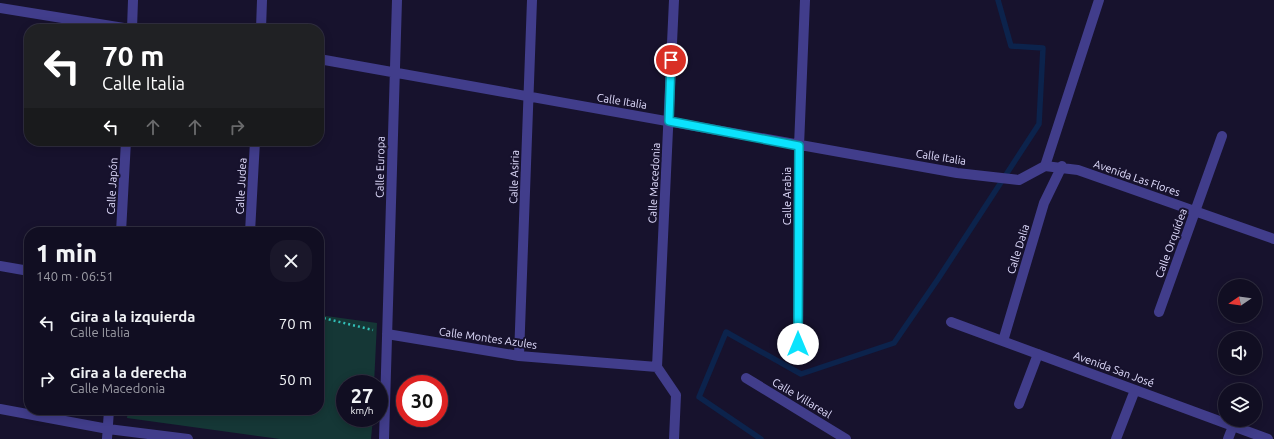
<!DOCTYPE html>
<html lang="es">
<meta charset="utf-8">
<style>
:root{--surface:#110e22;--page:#1a172a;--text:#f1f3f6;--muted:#9c9ca5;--line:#302e40}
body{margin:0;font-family:Ubuntu,sans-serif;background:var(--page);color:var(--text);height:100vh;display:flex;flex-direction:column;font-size:15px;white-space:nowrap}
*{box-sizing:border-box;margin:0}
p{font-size:13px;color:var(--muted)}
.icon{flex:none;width:22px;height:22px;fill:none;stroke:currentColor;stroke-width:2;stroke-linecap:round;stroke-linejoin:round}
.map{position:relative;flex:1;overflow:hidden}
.details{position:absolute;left:24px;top:227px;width:300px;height:188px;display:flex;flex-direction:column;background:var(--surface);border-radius:16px;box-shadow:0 2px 10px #0003,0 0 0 1px var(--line)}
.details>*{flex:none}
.guide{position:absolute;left:24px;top:24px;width:300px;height:122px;border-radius:16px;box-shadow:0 2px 10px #0003,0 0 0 1px var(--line);background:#202124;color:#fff;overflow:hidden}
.needle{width:26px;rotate:257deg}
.buttons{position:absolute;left:1218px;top:279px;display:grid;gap:8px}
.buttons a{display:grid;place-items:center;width:44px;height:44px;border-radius:50%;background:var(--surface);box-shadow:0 2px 10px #0003,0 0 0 1px var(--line);font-size:20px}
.speed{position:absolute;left:336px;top:375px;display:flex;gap:8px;font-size:20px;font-weight:700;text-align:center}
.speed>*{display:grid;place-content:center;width:52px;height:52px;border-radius:50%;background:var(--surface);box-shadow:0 2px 10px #0003,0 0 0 1px var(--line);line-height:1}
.speed small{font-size:10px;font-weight:400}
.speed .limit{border:6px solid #d22;background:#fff;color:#111}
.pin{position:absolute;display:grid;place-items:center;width:34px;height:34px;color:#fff;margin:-17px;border:2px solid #fff;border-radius:50%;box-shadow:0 1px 4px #0007}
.me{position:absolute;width:44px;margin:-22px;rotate:0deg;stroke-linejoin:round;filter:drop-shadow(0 0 3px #0008)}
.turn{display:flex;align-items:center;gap:14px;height:84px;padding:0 12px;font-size:18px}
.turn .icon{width:52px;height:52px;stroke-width:2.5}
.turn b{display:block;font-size:28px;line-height:34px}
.lanes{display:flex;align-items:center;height:38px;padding:0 12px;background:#0003;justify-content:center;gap:20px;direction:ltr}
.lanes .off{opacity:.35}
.round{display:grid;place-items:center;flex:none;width:42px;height:42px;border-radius:16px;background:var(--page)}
.overview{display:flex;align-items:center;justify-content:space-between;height:68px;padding:0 12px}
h1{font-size:24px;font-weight:800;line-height:30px}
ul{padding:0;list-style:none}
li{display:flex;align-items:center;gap:12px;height:56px;padding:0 12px}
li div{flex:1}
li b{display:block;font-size:15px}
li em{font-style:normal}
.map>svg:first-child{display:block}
.green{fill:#153736}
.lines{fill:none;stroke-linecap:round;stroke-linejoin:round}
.stream{stroke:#0c234c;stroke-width:5.5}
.path{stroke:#32beb7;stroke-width:2.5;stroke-dasharray:2 3;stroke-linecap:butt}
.street{stroke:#413d8b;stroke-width:10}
.route-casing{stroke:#0794a4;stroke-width:10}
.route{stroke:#0be3fd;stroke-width:7}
.labels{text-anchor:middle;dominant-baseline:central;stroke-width:4;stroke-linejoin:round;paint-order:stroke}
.street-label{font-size:11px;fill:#e2deff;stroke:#17122d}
</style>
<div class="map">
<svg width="1274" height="439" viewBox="0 0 1274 439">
<rect width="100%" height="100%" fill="#17122d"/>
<!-- green -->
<path class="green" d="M319 315 377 323 374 384H345V418H373L371 439H280L127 418 128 410H319Z"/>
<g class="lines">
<!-- stream -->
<path class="stream" d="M761 439 699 397 726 332 801 374 894 343 938 279 1039 124 1043 48 1011 46 998 0"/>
<!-- path -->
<path class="path" d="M319 317 373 330"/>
<!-- street -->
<path class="street" d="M0 8 130 29
M132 29 133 0
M261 29 262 0
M319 59 957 173 1019 180 1045 166 1078 170 1274 239
M1045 166 1099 0
M121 232 126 141
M250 232 255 141
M0 266 29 271
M1159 312 1222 136
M951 322 1268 439
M387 334 519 356 657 367
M1003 341 1044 203 1062 166
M798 344 799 146 805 0
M519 356 532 0
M657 367 674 0
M657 367 676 395 674 439
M746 378 846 439
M1019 404 1038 354
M0 409 108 429 188 439
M107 439 109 410
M384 439 397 0
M1116 439 1135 390
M1228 439 1233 426"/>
</g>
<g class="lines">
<!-- route casing -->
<g class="route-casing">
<path id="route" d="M671 60 669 121 799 146 798 344"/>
</g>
<!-- route -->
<use href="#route" class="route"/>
</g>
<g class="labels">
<!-- street labels -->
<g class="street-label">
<text transform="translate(622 101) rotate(9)">Calle Italia</text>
<text transform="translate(941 157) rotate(9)">Calle Italia</text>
<text transform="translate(380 167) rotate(-89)">Calle Europa</text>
<text transform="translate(514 177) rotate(-88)">Calle Asiria</text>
<text transform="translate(1137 178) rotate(19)">Avenida Las Flores</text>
<text transform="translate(654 183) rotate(-87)">Calle Macedonia</text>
<text transform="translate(112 186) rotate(-87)">Calle Japón</text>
<text transform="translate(241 186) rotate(-87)">Calle Judea</text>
<text transform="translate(787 196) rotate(-90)">Calle Arabia</text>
<text transform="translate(1171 243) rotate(-70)">Calle Orquídea</text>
<text transform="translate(1018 249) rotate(-73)">Calle Dalia</text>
<text transform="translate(488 338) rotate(8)">Calle Montes Azules</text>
<text transform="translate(1114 369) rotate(20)">Avenida San José</text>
<text transform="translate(802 398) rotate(31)">Calle Villareal</text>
</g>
</g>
</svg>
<div class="buttons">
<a><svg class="needle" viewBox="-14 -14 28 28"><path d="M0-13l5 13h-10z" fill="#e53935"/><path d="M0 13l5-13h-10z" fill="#9c9ca5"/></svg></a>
<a><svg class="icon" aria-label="sound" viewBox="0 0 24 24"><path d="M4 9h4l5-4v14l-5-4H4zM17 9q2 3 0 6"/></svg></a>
<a><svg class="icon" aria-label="layers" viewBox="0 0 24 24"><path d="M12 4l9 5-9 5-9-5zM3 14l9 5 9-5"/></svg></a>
</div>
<div class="speed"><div>27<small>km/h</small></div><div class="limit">30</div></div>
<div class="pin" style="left:671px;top:60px;background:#d93025"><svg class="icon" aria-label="arrive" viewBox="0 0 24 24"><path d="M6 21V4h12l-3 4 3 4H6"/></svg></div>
<svg class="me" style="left:798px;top:344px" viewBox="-20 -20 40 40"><circle r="19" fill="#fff"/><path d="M0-13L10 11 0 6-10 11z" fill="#0be3fd"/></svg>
<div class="guide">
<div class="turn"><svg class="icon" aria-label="left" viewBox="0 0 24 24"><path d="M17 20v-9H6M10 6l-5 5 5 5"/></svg><div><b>70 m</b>Calle Italia</div></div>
<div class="lanes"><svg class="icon" aria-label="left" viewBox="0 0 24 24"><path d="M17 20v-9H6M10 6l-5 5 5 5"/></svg><svg class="icon off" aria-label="ahead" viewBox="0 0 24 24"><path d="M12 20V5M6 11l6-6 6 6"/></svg><svg class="icon off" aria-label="ahead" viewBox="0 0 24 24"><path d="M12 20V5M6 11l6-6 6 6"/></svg><svg class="icon off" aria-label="right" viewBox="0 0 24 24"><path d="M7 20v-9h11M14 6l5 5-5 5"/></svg></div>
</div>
<section class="details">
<div class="overview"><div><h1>1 min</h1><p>140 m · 06:51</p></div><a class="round"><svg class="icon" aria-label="close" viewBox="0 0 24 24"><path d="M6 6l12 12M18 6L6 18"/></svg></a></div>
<ul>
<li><svg class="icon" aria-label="left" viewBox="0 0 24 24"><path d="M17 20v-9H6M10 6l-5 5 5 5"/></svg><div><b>Gira a la izquierda</b><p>Calle Italia</p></div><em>70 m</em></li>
<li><svg class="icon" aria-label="right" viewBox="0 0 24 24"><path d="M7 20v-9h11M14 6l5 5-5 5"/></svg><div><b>Gira a la derecha</b><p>Calle Macedonia</p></div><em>50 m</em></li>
</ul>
</section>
</div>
